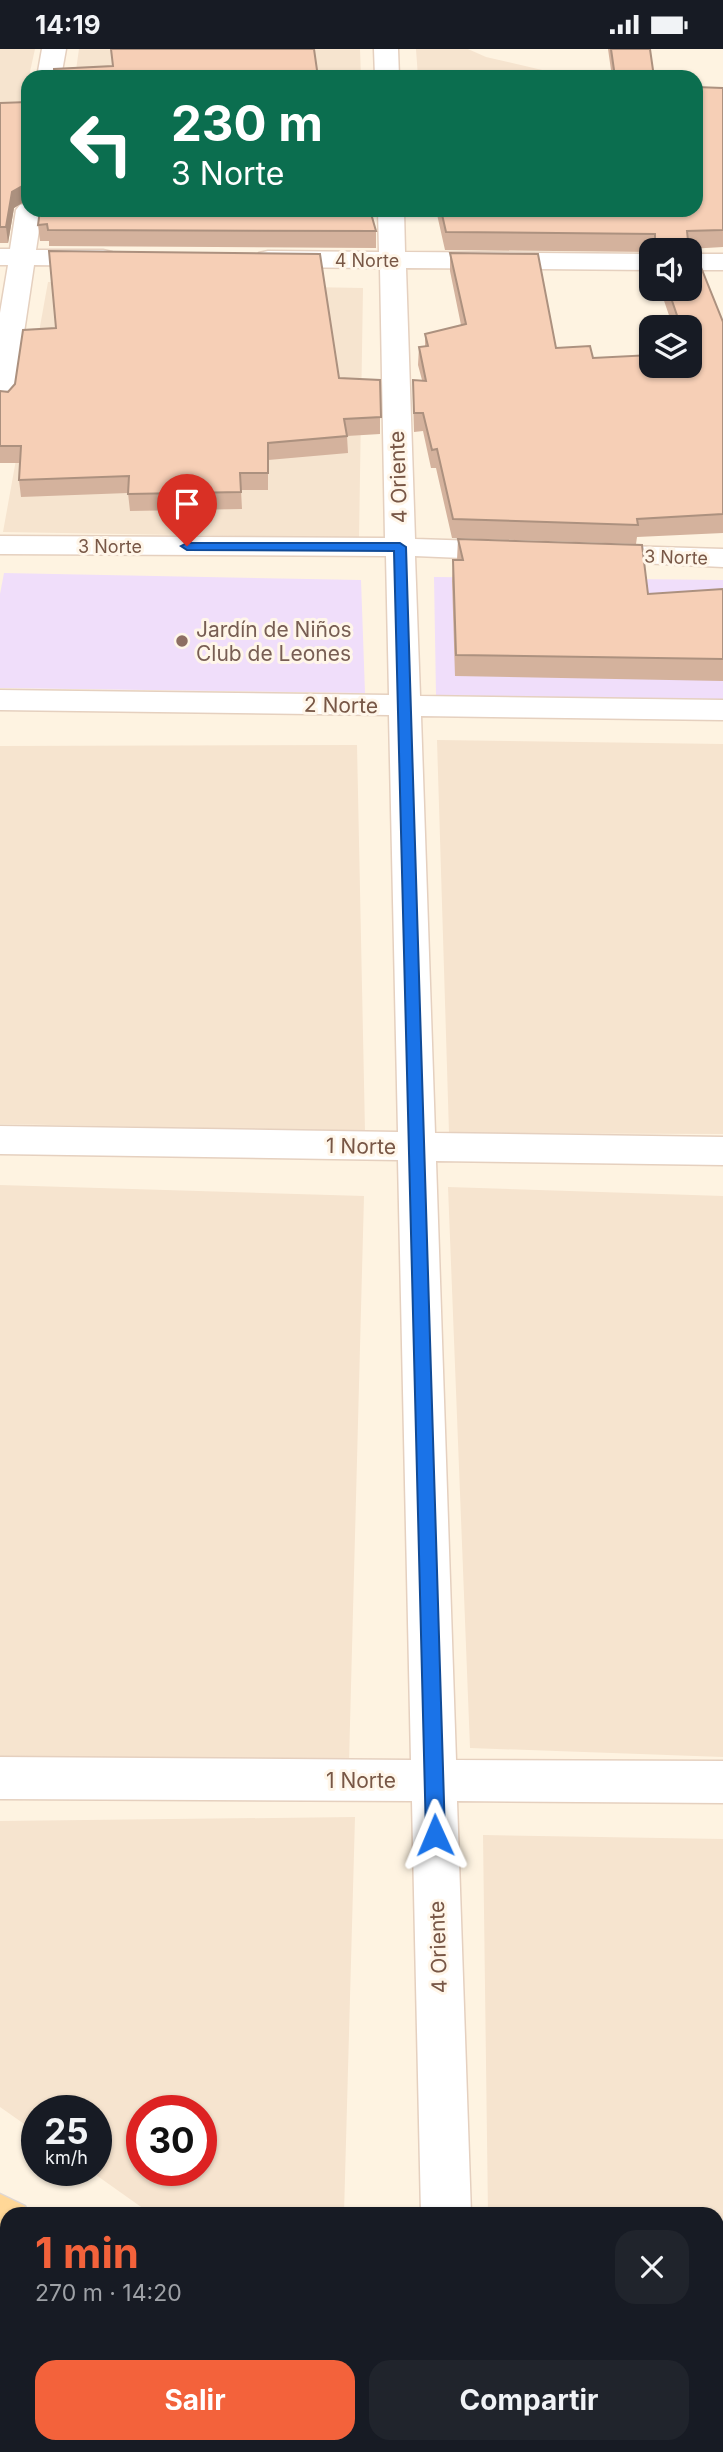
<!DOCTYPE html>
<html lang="es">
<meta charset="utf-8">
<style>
:root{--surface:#171b24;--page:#20242c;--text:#f1f3f6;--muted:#9ea1a6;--accent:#f3623b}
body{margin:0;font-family:Inter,sans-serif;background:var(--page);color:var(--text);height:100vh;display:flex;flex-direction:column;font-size:26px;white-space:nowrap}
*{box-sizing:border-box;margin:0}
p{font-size:23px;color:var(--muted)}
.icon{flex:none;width:38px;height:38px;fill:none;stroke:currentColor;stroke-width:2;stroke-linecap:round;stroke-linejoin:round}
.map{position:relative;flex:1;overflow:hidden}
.sheet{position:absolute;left:0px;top:2158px;width:724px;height:247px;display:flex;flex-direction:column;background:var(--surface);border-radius:21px 21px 0 0;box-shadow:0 2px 5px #0004}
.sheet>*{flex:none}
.banner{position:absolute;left:21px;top:21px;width:682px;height:147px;border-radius:21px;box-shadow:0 2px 5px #0004;background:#0b6e4f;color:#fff;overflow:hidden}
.buttons{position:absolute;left:639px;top:189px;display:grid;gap:14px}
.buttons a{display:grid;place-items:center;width:63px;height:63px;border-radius:14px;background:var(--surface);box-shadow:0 2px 5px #0004;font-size:35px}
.speed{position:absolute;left:21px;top:2046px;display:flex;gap:14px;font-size:35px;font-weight:700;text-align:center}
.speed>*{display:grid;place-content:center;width:91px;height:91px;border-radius:50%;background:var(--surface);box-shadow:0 2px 5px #0004;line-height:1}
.speed small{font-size:18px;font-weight:400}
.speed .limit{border:10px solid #d22;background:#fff;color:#111}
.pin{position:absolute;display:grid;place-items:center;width:60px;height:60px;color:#fff;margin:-72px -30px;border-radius:50% 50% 50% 0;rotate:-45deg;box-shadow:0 0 7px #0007}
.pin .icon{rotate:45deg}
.me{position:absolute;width:77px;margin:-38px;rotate:359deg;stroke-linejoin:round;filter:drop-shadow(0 0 5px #0008)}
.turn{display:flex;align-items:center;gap:24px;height:147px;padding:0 35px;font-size:32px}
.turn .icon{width:91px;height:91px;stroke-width:2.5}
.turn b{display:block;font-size:49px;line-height:60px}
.round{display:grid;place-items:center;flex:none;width:74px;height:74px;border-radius:21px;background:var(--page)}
.overview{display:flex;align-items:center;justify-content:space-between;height:119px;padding:0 35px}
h1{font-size:42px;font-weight:700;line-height:52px;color:var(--accent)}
.cta{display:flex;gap:14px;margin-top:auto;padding:14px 35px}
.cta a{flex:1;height:80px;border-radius:21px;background:var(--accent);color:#fff;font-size:28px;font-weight:700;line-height:80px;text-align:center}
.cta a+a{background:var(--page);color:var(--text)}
.status{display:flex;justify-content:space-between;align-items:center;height:49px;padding:0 35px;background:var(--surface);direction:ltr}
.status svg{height:19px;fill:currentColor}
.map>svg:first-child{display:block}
.residential{fill:#f6e4cf;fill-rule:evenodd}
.education{fill:#f0defa}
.green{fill:#d2edbf}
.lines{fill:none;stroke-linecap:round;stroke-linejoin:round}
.minor-casing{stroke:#e5d0bf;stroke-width:3}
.major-casing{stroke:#dfd7d3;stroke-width:3}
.minor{fill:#fff;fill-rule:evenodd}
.major{fill:#ffd797;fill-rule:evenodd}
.wall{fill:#d4b29d}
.shaded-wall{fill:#ac917f}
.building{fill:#f6cfb6;stroke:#ac917f;stroke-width:2}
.route{fill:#1a73e8;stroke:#114b97;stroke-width:2}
.education-dot{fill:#8d6e63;stroke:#fff6e9;stroke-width:2.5}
.labels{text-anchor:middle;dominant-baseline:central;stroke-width:6;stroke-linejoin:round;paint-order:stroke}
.far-street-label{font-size:18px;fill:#785746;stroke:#fff6e9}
.street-label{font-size:21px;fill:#785746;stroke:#fff6e9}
.education-label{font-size:21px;fill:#785e54;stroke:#fff6e9;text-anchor:start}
</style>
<div class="status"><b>14:19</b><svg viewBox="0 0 49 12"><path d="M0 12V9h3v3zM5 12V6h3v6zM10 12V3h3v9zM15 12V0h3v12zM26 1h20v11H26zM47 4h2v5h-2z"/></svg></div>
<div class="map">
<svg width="723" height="2403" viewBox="0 0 723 2403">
<rect width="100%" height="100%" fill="#fef3e1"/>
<!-- residential -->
<path class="residential" d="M0 0H35L0 159Z
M79 0H360L361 28H75Z
M416 0H468L486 8 572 28H418Z
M48 233 363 239 359 489 3 483Z
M437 691 723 695V1085L449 1084Z
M357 696 365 1082 0 1075V697Z
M0 1136 364 1147 349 1713 0 1721Z
M448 1138 723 1147V1708L470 1699Z
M355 1768 344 2165H151L89 2121H96V2062H37V2084L0 2058V1772ZM142 2062H201V2121H142Z
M483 1786 723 1790V2403H502L494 2398H718V2165H488Z"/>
<!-- education -->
<path class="education" d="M4 524 361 531 365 644 0 639V545Z
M434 528 723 531V652L436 646Z"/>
<!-- green -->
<path class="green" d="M0 2260 7 2265V2398H191L198 2403H0Z"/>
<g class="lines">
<!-- minor casing -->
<g class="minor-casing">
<path id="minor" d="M42 0H66L61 28H37Z
M374 0H398L399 28H375Z
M28 154V161H42L36 201H103L112 203 116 209 112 215 103 217 34 216 14 351 10 357 0 359V264L8 216H0V200H10L16 161 20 156Z
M378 161H404L405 203 651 205V221L406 219 415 490 509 493 519 496 524 502 519 508 509 511 415 507 420 647 723 651V671L421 667 435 1084 723 1088V1116L436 1112 456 1711 723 1712V1754L457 1752 471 2165H421L412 1752 0 1750V1708L411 1711 398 1111 0 1105V1077L398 1083 389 666 0 661V641L389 646 386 507 0 505V487L385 489 380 219 268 218 259 216 255 210 259 204 268 202 379 203Z
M690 205H723V221H690Z
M590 496 723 500V518L579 511 575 505 579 499Z
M425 2398H479V2403H425Z"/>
</g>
<!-- major casing -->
<g class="major-casing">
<path id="major" d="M0 2145 25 2157 28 2165H7V2200L0 2197Z
M283 2398H343L345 2403H285Z"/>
</g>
<!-- minor -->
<use href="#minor" class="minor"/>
<!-- major -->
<use href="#major" class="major"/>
</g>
<!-- wall -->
<path class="wall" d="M608 0H650L654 28H612Z
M723 39V198L689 200V201H651V203L445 201 436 161H696Z
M28 53V153L27 151 14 159 8 194H0V54Z
M40 161 376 182V199L49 197V192H40L38 176Z
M450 204 556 299 593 309 690 317V278H673L660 240H690L723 273V484L637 488 636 495 452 489 436 419H431L423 382 414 383 413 349V331H422L418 316 419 298H425V285L461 276 450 222Z
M339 329 380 331V385L347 387 348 404 268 411V441H241L242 460 130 462 128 444 21 448 19 431 20 414H0V342Z
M458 490 648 545 723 540V632L455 627 452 532 453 511H457Z"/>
<!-- shaded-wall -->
<path class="shaded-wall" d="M26 135 27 151 14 159 8 194 6 178 12 143Z"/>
<!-- building -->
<path class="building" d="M111 0H314L318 28H54V20L113 17Z
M611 0H650L654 28H615Z
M696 38 723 39V181L687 182 689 201H655V185L446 183 441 161H696Z
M28 53V140L26 135 12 143 6 178H0V54Z
M40 161H370L376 182 48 181 47 175 38 176Z
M49 202 320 205 339 329 380 331 381 368 344 370 347 387 268 394V424H240L241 443 128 445 129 427 19 431 21 397H0V342L8 343 15 335 23 281 56 279Z
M690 203 696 206 723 273V465L637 470 638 476 453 470 437 400 432 401 423 364H414L413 331 426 332 419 298 428 297 425 285 466 275 450 204 538 205 556 299 590 297 593 309 651 306V317H690V278H681L668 240H690Z
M458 490 642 496 648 545 723 540V610L456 606 453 511H463Z"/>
<!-- route -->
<path class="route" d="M400 494 406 498 445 1786 442 1792 435 1794 429 1792 426 1786 394 502 187 501 181 497 187 494Z"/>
<!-- markers -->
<circle class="education-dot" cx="182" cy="592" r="7"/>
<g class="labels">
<!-- far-street labels -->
<g class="far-street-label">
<text x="367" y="211">4 Norte</text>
<text x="110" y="497">3 Norte</text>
<text transform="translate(676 508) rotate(2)">3 Norte</text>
</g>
<!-- street labels -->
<g class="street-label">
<text transform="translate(398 428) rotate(-92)">4 Oriente</text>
<text transform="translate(341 656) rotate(1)">2 Norte</text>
<text transform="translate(361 1097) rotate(1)">1 Norte</text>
<text x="361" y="1731">1 Norte</text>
<text transform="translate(438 1898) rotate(-92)">4 Oriente</text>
</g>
<!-- education labels -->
<g class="education-label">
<text x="196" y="580">Jardín de Niños<tspan x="196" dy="24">Club de Leones</tspan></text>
</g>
</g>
</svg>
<div class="buttons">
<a><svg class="icon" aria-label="sound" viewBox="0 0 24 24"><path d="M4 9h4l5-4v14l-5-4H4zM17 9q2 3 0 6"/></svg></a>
<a><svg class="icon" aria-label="layers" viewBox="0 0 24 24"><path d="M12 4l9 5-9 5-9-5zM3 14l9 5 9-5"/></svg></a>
</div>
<div class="speed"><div>25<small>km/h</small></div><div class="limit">30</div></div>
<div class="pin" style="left:187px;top:497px;background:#d93025"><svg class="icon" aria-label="arrive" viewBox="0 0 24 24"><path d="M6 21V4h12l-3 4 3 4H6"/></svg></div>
<svg class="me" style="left:435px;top:1786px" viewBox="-20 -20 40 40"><path d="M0-17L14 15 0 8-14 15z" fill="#1a73e8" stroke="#fff" stroke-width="4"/></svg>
<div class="banner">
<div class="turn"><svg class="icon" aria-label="left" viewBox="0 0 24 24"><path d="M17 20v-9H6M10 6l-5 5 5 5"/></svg><div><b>230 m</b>3 Norte</div></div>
</div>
<section class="sheet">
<div class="overview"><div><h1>1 min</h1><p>270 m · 14:20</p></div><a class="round"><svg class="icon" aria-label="close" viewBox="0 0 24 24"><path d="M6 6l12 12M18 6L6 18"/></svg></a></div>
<div class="cta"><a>Salir</a><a>Compartir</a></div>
</section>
</div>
